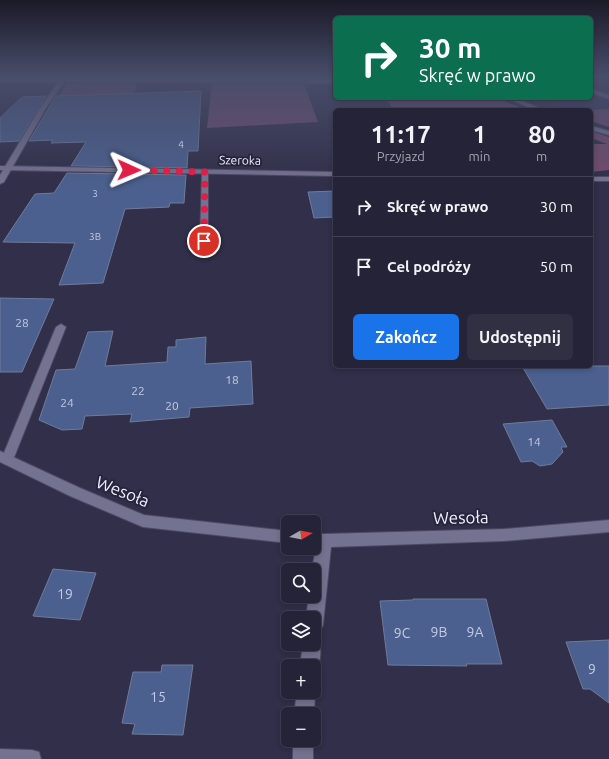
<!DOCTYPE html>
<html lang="pl">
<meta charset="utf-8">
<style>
:root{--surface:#252337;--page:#312f42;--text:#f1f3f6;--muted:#a3a4ad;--line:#424052;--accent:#1a73e8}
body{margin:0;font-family:Ubuntu,sans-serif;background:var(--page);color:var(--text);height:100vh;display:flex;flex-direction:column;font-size:15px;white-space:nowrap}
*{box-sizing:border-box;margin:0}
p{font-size:13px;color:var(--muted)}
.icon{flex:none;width:22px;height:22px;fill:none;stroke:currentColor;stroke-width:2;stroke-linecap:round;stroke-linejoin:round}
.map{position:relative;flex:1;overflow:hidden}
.panel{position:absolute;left:333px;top:108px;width:260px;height:260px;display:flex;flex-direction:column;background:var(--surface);border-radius:6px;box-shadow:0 2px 6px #0003,0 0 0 1px var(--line)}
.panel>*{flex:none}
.guide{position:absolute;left:333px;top:16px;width:260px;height:84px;border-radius:6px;box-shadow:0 2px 6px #0003,0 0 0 1px var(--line);background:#0b6e4f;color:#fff;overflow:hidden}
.needle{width:26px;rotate:81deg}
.controls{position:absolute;left:281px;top:515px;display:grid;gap:8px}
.controls a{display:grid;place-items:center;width:40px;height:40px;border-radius:6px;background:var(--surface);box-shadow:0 2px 6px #0003,0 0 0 1px var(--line);font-size:20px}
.pin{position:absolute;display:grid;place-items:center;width:34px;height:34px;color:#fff;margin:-17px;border:2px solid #fff;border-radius:50%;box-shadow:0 1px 4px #0007}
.me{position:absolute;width:44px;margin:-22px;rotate:91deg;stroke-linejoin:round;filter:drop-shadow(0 0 3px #0008)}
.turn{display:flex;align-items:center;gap:14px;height:84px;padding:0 20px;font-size:18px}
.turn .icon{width:52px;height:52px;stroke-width:2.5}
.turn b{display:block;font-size:28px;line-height:34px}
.eta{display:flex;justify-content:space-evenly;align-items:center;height:68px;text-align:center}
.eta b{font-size:24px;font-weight:600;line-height:28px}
.action{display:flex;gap:8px;margin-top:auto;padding:8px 20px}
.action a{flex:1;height:46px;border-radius:6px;background:var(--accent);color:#fff;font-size:16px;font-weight:600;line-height:46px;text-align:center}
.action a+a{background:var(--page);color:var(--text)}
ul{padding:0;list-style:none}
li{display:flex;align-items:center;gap:12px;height:60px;padding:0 20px;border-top:1px solid var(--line)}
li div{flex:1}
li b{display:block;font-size:15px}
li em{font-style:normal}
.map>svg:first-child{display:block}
.built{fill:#373455}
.green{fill:#724c6e}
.building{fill:#4b608e;stroke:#6f7c99}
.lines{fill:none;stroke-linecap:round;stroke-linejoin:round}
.lane-casing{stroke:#4c4a61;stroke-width:2}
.street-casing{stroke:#4c4a61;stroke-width:2}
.secondary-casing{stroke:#4c4a61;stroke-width:2}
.lane{fill:#737290;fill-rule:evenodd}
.street{fill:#737290;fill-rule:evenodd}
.secondary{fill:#737290;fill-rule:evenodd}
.route{stroke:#e11d48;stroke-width:7;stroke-dasharray:0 12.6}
.labels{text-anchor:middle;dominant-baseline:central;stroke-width:4;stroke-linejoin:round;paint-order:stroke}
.far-number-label{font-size:10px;fill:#c4cae2}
.far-street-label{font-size:12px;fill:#ededfe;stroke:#27253e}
.number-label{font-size:12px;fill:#c4cae2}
.near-number-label{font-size:14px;fill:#c4cae2}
.near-street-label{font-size:17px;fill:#ededfe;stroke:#27253e}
</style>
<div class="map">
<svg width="609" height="759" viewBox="0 0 609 759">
<rect width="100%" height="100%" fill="#312f49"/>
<!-- built -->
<path class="built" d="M591 77H609V109L568 110 535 98H591Z"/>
<!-- green -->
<path class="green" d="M73 83H137L132 103 102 94 68 95 62 103H55L66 84Z
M212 84H304L318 122 207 128Z
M385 98H496L525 109 394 110Z
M609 109V127L591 121V110H588Z
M591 131 609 137V170L591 172V144H607L591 138Z"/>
<!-- building -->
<path class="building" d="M201 91 198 151H188L187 168 71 166 86 142 51 143 53 140 29 141 56 96Z
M46 96 19 141 0 142V118L22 97Z
M67 173 186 175 184 203H170L169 207 125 209 103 283 59 285 75 243 3 242 35 194 54 193Z
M335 191V217L314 218 308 192Z
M0 298 54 299 22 372H0Z
M113 331 105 366 167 362 168 347H176V340L206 337 205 364 251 361 253 404 190 408 189 417 130 422 132 414 85 416 82 429 62 430 39 420 56 370 75 369 88 332Z
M522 366H609V405L547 409Z
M552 420 567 447H561L563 452 552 464 540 466 532 461 521 462 503 424Z
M53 569 96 573 80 620 33 616Z
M413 599H486L502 664H466L467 666 388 665 380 601 413 600Z
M609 640V703L590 689H583L566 642Z
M162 665H193L183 735 132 734 135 724 122 723 133 672H161Z"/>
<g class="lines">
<!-- lane casing -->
<g class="lane-casing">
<path id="lane" d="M591 89 609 95V99L591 93Z
M205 170 208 172V241L204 243 200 241 202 172Z
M61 324 66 327 13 460 11 463 7 465 3 463 1 460 56 327Z
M0 749 32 750 39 752 41 759H0Z"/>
</g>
<!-- street casing -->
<g class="street-casing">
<path id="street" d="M0 78 335 79V83L64 82 46 108 4 182 0 184V175L40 108 58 82H0Z
M0 451 80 488 144 515 288 531V543L143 527 70 496 0 462Z
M609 520V532L504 541 331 547 323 625 320 631 314 633V618H306L309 596H314V570H312L316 547H314V533L324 534 504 529Z
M314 636 318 638C322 647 321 666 314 673V666H300L303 644H314Z
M314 689 315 692 314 714H294L297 692H314Z
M293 740H313V759H293Z"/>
</g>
<!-- secondary casing -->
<g class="secondary-casing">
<path id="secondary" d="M507 98H515L544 110H535Z
M591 126 609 131V135L591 130Z
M0 166 335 172V176L0 170Z
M591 177H609V181H591Z"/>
</g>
<!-- lane -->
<use href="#lane" class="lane"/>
<!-- street -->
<use href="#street" class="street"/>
<!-- secondary -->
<use href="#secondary" class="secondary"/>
</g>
<!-- sky -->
<linearGradient id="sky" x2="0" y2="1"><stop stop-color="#1b1a28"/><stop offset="0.42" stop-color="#484d6a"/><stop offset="1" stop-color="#484d6a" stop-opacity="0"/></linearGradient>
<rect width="609" height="183" fill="url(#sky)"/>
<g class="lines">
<!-- route -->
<path class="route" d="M129 170 205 172 204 241"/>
</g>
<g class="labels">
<!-- far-number labels -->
<g class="far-number-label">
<text x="181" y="144">4</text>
<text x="95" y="193">3</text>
<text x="95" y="236">3B</text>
</g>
<!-- far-street labels -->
<g class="far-street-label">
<text transform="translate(240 160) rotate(1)">Szeroka</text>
</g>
<!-- number labels -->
<g class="number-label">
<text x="22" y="322">28</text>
<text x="232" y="379">18</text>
<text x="138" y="390">22</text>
<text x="67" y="402">24</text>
<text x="172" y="405">20</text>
<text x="534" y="441">14</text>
</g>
<!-- near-number labels -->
<g class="near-number-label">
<text x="65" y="594">19</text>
<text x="439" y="632">9B</text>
<text x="475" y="632">9A</text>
<text x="402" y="633">9C</text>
<text x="592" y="669">9</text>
<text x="158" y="697">15</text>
</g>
<!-- near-street labels -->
<g class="near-street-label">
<text transform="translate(123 491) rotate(22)">Wesoła</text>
<text transform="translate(461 517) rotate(-1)">Wesoła</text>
</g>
</g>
</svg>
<div class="controls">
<a><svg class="needle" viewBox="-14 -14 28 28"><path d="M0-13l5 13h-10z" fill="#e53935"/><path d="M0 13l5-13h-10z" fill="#a3a4ad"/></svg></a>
<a><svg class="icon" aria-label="search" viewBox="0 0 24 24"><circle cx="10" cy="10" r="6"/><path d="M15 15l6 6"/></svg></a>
<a><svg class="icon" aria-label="layers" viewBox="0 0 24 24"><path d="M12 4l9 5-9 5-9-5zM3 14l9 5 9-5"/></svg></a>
<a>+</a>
<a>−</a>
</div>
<div class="pin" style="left:204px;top:241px;background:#d93025"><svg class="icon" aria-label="arrive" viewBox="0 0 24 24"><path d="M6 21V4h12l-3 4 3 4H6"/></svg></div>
<svg class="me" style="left:129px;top:170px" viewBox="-20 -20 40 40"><path d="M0-17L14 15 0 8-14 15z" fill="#e11d48" stroke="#fff" stroke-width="4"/></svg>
<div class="guide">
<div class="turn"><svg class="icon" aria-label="right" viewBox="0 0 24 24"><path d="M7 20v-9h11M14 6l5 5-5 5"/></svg><div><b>30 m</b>Skręć w prawo</div></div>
</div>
<section class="panel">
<div class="eta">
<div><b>11:17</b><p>Przyjazd</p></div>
<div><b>1</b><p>min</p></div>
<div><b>80</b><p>m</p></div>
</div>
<ul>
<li><svg class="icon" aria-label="right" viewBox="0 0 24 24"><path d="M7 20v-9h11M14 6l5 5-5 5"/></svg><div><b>Skręć w prawo</b></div><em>30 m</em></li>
<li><svg class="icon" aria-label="arrive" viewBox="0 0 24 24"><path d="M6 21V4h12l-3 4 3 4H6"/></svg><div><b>Cel podróży</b></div><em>50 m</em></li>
</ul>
<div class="action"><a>Zakończ</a><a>Udostępnij</a></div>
</section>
</div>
